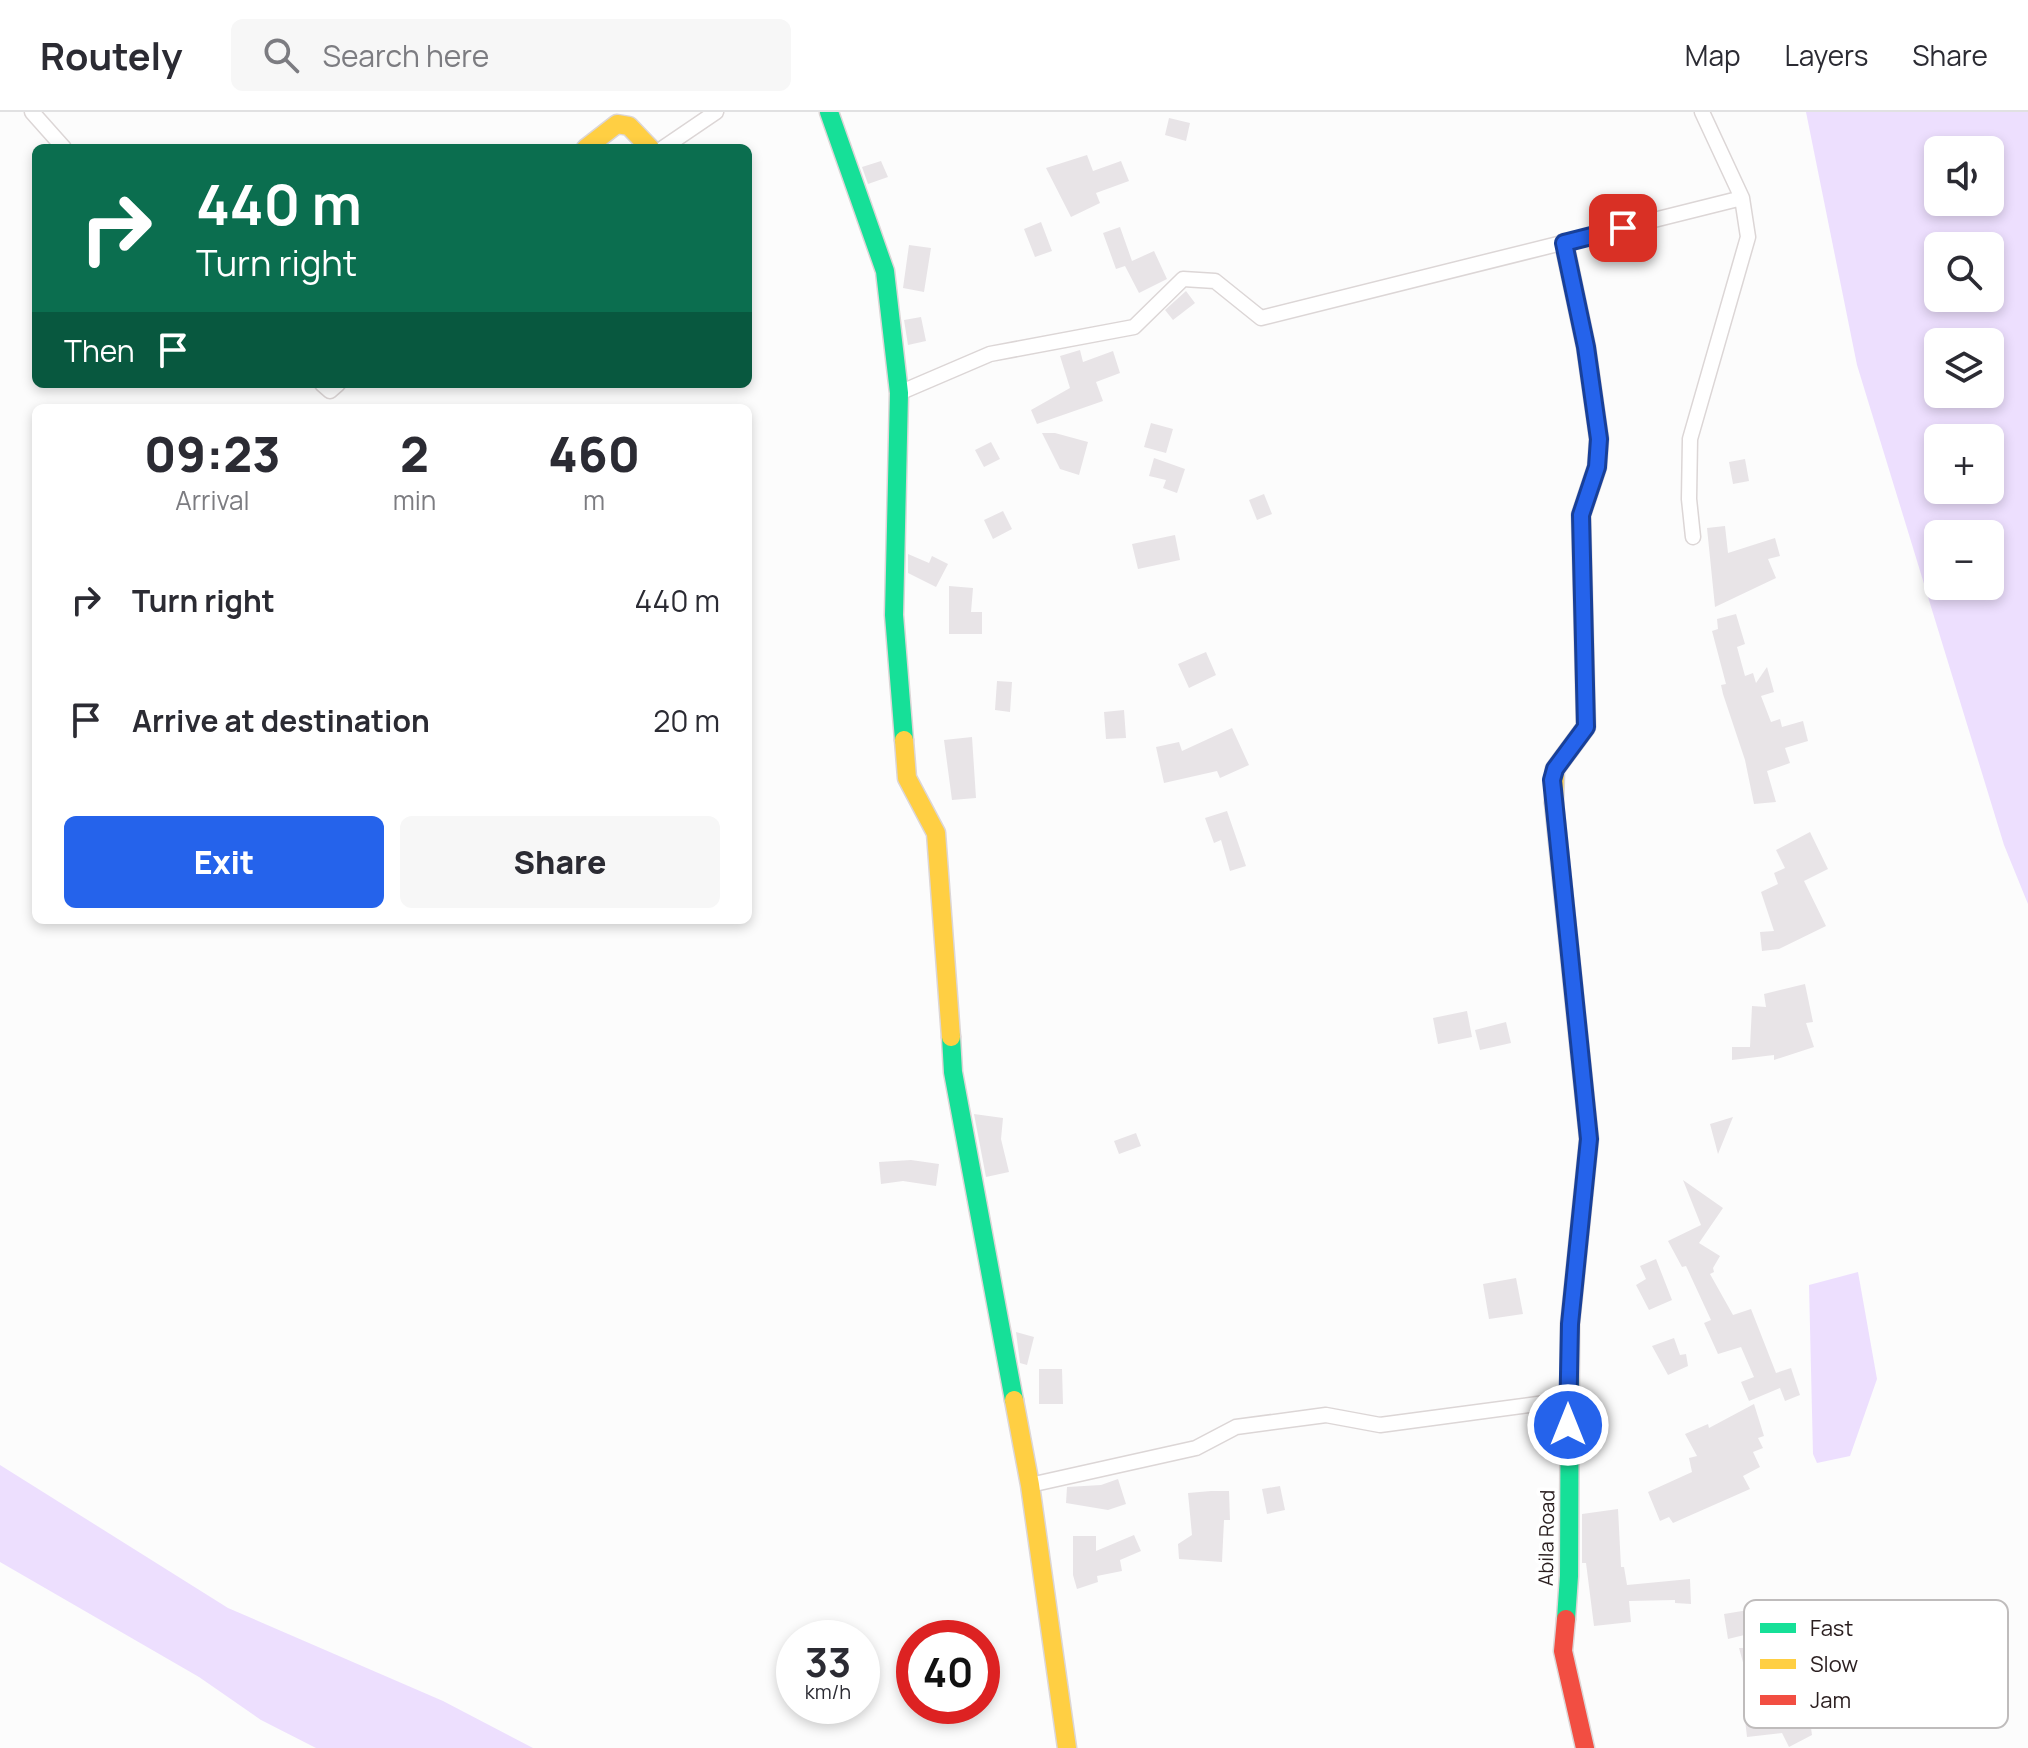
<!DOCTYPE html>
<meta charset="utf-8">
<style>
:root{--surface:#fff;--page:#f7f7f7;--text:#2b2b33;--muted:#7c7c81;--line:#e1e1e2;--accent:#2563eb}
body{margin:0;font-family:Manrope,sans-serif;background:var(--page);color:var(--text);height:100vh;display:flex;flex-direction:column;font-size:30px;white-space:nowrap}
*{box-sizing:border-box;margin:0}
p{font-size:26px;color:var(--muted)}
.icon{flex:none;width:44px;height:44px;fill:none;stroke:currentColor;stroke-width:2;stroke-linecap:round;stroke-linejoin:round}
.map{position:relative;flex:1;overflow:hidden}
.details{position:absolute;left:32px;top:292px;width:720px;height:520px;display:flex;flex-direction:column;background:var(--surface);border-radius:12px;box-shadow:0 4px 12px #0003}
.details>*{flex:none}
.banner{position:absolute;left:32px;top:32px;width:720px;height:244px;border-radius:12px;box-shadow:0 4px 12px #0003;background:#0b6e4f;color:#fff;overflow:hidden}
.fabs{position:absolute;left:1924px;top:24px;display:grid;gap:16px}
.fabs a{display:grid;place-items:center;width:80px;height:80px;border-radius:12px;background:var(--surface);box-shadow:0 4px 12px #0003;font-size:40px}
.speed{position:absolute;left:776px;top:1508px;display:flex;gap:16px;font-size:40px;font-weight:700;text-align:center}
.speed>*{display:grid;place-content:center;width:104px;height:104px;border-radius:50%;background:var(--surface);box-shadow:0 4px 12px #0003;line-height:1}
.speed small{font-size:20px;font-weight:400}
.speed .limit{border:12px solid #d22;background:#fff;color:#111}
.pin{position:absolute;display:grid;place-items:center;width:68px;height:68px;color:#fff;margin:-34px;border-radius:16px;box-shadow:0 4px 12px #0006}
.me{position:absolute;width:88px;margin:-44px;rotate:0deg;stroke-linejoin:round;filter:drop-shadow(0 0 6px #0008)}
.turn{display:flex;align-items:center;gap:28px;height:168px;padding:0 32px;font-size:36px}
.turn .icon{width:104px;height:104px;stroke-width:2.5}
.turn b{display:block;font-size:56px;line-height:68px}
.then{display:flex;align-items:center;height:76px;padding:0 32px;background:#0003;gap:16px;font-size:30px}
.eta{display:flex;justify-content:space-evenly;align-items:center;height:136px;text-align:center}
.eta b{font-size:48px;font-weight:800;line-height:56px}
.action{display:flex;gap:16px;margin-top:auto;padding:16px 32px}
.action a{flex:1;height:92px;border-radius:12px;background:var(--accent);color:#fff;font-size:32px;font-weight:800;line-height:92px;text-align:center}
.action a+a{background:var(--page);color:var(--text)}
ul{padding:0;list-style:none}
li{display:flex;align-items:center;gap:24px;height:120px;padding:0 32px}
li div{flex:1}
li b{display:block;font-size:30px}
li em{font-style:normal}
header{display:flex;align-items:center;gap:48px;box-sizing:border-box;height:112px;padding:0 40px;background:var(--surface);border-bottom:2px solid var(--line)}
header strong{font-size:38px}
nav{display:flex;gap:44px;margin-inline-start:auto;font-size:28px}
.search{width:560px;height:72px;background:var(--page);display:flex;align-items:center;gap:20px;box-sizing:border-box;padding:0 28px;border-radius:12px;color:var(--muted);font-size:30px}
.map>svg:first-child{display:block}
.water{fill:#eddffe;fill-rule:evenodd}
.building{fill:#e8e4e7}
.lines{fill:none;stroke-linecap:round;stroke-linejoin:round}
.street-casing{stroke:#dcd6d6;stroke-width:17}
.fast-casing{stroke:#dcd6d6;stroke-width:21}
.slow-casing{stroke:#dcd6d6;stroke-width:21}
.jam-casing{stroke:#dcd6d6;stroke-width:21}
.street{stroke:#fff;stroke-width:14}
.fast{stroke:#16e098;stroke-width:18}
.slow{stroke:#ffcf43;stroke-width:18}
.jam{stroke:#f24e42;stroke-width:18}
.route-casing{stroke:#184099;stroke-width:20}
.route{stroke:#2563eb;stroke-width:14}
.labels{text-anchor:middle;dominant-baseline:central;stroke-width:7;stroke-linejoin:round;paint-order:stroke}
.street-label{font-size:20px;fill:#2a1e1f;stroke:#fff}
.key{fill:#fff;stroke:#bfbcbc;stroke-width:2}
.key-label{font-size:22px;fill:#2a1e1f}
</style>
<header>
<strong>Routely</strong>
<div class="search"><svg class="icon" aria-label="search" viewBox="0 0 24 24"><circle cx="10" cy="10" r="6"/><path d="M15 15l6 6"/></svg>Search here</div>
<nav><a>Map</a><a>Layers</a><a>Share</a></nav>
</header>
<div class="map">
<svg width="2028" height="1636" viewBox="0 0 2028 1636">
<rect width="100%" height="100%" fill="#fcfcfc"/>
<!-- water -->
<path class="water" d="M1806 0H2028V792L2004 733 1857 253ZM1938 38H1990V90H1938ZM1938 134H1990V186H1938ZM1938 230H1990V282H1938ZM1938 326H1990V378H1938ZM1938 422H1990V474H1938Z
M1858 1160 1877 1267 1850 1344 1817 1351 1813 1342 1809 1173Z
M0 1353 228 1496 443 1589 533 1636H316L261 1608 199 1565 0 1450Z"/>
<!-- building -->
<path class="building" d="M1169 6 1190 11 1186 29 1165 23Z
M1087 43 1093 59 1121 49 1129 69 1096 81 1100 91 1071 105 1046 56Z
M881 49 888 65 868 72 862 55Z
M1041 110 1052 139 1035 145 1024 117Z
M1120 115 1132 149 1154 139 1167 167 1139 181 1125 154 1116 157 1103 121Z
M909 133 931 136 924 180 903 176Z
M1186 179 1195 191 1173 208 1165 198Z
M921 205 926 229 908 233 904 208Z
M1080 238 1083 250 1113 239 1120 261 1096 270 1103 289 1037 312 1031 298 1070 276 1060 244Z
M1151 311 1173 317 1166 341 1144 335Z
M1042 321H1055L1088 330 1079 363 1060 357Z
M991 330 1000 347 984 355 975 338Z
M1154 346 1185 357 1177 381 1163 376 1166 368 1149 364Z
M1745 347 1749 369 1733 372 1729 350Z
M1264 382 1272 402 1257 408 1249 388Z
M1003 399 1012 417 993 427 984 408Z
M1725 414 1728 441 1775 426 1780 444 1768 447 1776 466 1715 495 1707 416Z
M1175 423 1180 448 1138 457 1132 432Z
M908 442 929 451 932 444 948 452 936 475 908 461Z
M949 474 973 476 971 500H982V522H949Z
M1736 502 1745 532 1737 535 1745 564 1753 561 1756 571 1767 555 1774 580 1761 584 1771 610 1780 607 1782 615 1803 609 1808 629 1785 636 1790 651 1767 659 1776 690 1754 692 1745 648 1723 582 1721 573 1726 572 1712 519 1718 517 1717 507Z
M1206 540 1216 563 1189 576 1178 552Z
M997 569 1012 570 1010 600 995 598Z
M1124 598 1126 626 1106 627 1104 600Z
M1232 616 1249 653 1220 666 1217 659 1164 671 1156 635 1179 630 1182 639Z
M972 625 976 686 952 688 944 628Z
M1227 699 1246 754 1230 759 1221 728 1214 731 1205 706Z
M1810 720 1828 757 1804 769 1826 814 1779 837 1762 839 1760 820 1774 819 1761 780 1778 772 1774 761 1785 756 1776 738Z
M1805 872 1813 910 1806 911 1814 935 1774 948V943L1732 948V935H1750L1752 894 1766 895 1764 882Z
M1467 899 1472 925 1438 932 1433 906Z
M1506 910 1511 931 1480 938 1475 918Z
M974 1002 1003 1006 1001 1027 1009 1060 986 1065Z
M1733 1005 1718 1042 1710 1012Z
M1136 1021 1141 1034 1119 1042 1114 1029Z
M911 1048 939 1052 936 1074 903 1069 881 1072 879 1050Z
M1683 1068 1723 1096 1699 1131 1720 1144 1713 1156 1714 1160 1710 1162 1733 1203 1751 1197 1776 1261 1791 1256 1800 1283 1785 1289 1780 1276 1749 1289 1741 1270 1754 1265 1741 1235 1718 1242 1704 1211 1711 1208 1686 1154 1682 1155 1668 1129 1701 1113Z
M1656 1147 1672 1188 1649 1198 1636 1173 1646 1167 1640 1154Z
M1516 1166 1523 1202 1489 1207 1483 1172Z
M1016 1220 1034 1225 1027 1253 1020 1251Z
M1674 1226 1680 1243 1686 1242 1688 1254 1668 1263 1652 1234Z
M1039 1257H1062L1063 1292H1039Z
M1754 1292 1764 1324 1758 1326 1763 1336 1753 1340 1760 1355 1743 1364 1750 1377 1673 1411 1669 1405 1660 1409 1648 1380 1692 1360 1689 1346 1697 1344 1685 1322 1708 1312 1709 1316Z
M1118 1367 1126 1392 1108 1398 1066 1391 1067 1375 1101 1373Z
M1280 1374 1285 1398 1267 1402 1262 1377Z
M1211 1379H1229L1230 1408H1224L1222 1450 1179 1447 1178 1432 1192 1423 1188 1381Z
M1618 1397 1621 1455H1624L1627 1473 1690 1467 1691 1492 1675 1491V1488L1629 1489 1631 1510 1594 1514 1586 1451H1582V1402Z
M1134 1423 1141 1439 1120 1448 1122 1459 1097 1464 1098 1470 1077 1477 1073 1463V1424H1096V1439Z
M1797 1490 1802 1509 1728 1527 1724 1502Z
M1802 1535 1803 1564 1783 1570 1782 1600 1808 1595 1812 1623 1789 1635 1782 1621 1747 1625 1744 1599 1756 1597 1739 1536Z"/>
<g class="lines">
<!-- street casing -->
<g class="street-casing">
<path id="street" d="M32 0 64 36
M663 36 716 0
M322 272 330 279 338 272
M899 281 990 242 1134 215 1183 167 1215 169 1261 206 1742 86
M1693 425 1689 387 1690 327 1748 125 1742 86 1702 0
M1030 1373 1196 1336 1236 1315 1326 1303 1380 1313 1567 1288"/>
</g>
<!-- fast casing -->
<g class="fast-casing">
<path id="fast" d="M829 0 885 159 899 281 894 503 904 628
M1554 691 1589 1027 1570 1212 1569 1464 1566 1507
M951 925 953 960 1014 1288"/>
</g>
<!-- slow casing -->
<g class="slow-casing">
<path id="slow" d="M586 36 617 12 629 14 650 36
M904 628 907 666 936 721 951 925
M1554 691 1555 657 1586 615 1581 403 1597 355 1599 327 1586 235 1564 131
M1014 1288 1030 1373 1067 1636"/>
</g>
<!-- jam casing -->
<g class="jam-casing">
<path id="jam" d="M1566 1507 1563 1539 1585 1636"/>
</g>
<!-- street -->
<use href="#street" class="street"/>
<!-- fast -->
<use href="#fast" class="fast"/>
<!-- slow -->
<use href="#slow" class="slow"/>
<!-- jam -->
<use href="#jam" class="jam"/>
</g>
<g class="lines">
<!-- route casing -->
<g class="route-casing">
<path id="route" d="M1568 1313 1570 1212 1589 1027 1552 668 1555 657 1586 615 1581 403 1597 355 1599 327 1586 235 1564 131 1623 116"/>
</g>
<!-- route -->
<use href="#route" class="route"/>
</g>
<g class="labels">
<!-- street labels -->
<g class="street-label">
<text transform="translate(1546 1426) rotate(-89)">Abila Road</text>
</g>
</g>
<!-- legend -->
<rect x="1744" y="1488" width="264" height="128" rx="12" class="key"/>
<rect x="1760" y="1511" width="36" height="10" fill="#16e098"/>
<rect x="1760" y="1547" width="36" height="10" fill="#ffcf43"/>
<rect x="1760" y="1583" width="36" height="10" fill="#f24e42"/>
<g class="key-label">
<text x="1810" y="1524">Fast</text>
<text x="1810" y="1560">Slow</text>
<text x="1810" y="1596">Jam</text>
</g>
</svg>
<div class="fabs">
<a><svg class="icon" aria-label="sound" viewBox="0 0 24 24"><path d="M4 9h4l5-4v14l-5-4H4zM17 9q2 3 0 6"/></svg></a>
<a><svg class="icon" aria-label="search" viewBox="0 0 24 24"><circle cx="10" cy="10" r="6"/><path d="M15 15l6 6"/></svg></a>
<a><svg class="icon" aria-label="layers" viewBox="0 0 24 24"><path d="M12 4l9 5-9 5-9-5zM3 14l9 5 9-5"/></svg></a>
<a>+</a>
<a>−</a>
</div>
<div class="speed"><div>33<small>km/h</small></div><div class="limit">40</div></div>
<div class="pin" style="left:1623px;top:116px;background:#d93025"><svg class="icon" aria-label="arrive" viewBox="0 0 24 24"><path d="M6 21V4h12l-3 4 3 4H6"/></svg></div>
<svg class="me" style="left:1568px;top:1313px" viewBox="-20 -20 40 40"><circle r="17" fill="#2563eb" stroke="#fff" stroke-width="3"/><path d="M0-11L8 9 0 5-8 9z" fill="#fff"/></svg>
<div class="banner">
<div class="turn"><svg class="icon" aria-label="right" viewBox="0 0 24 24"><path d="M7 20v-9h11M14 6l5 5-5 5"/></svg><div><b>440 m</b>Turn right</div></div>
<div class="then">Then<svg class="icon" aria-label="arrive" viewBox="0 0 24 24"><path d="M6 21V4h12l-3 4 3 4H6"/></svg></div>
</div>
<section class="details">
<div class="eta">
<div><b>09:23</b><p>Arrival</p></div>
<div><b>2</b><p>min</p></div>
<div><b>460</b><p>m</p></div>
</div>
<ul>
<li><svg class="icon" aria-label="right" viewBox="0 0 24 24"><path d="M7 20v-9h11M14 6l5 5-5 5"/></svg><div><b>Turn right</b></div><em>440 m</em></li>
<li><svg class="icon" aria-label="arrive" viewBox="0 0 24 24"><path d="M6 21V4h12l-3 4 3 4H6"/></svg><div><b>Arrive at destination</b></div><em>20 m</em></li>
</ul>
<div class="action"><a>Exit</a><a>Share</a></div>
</section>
</div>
